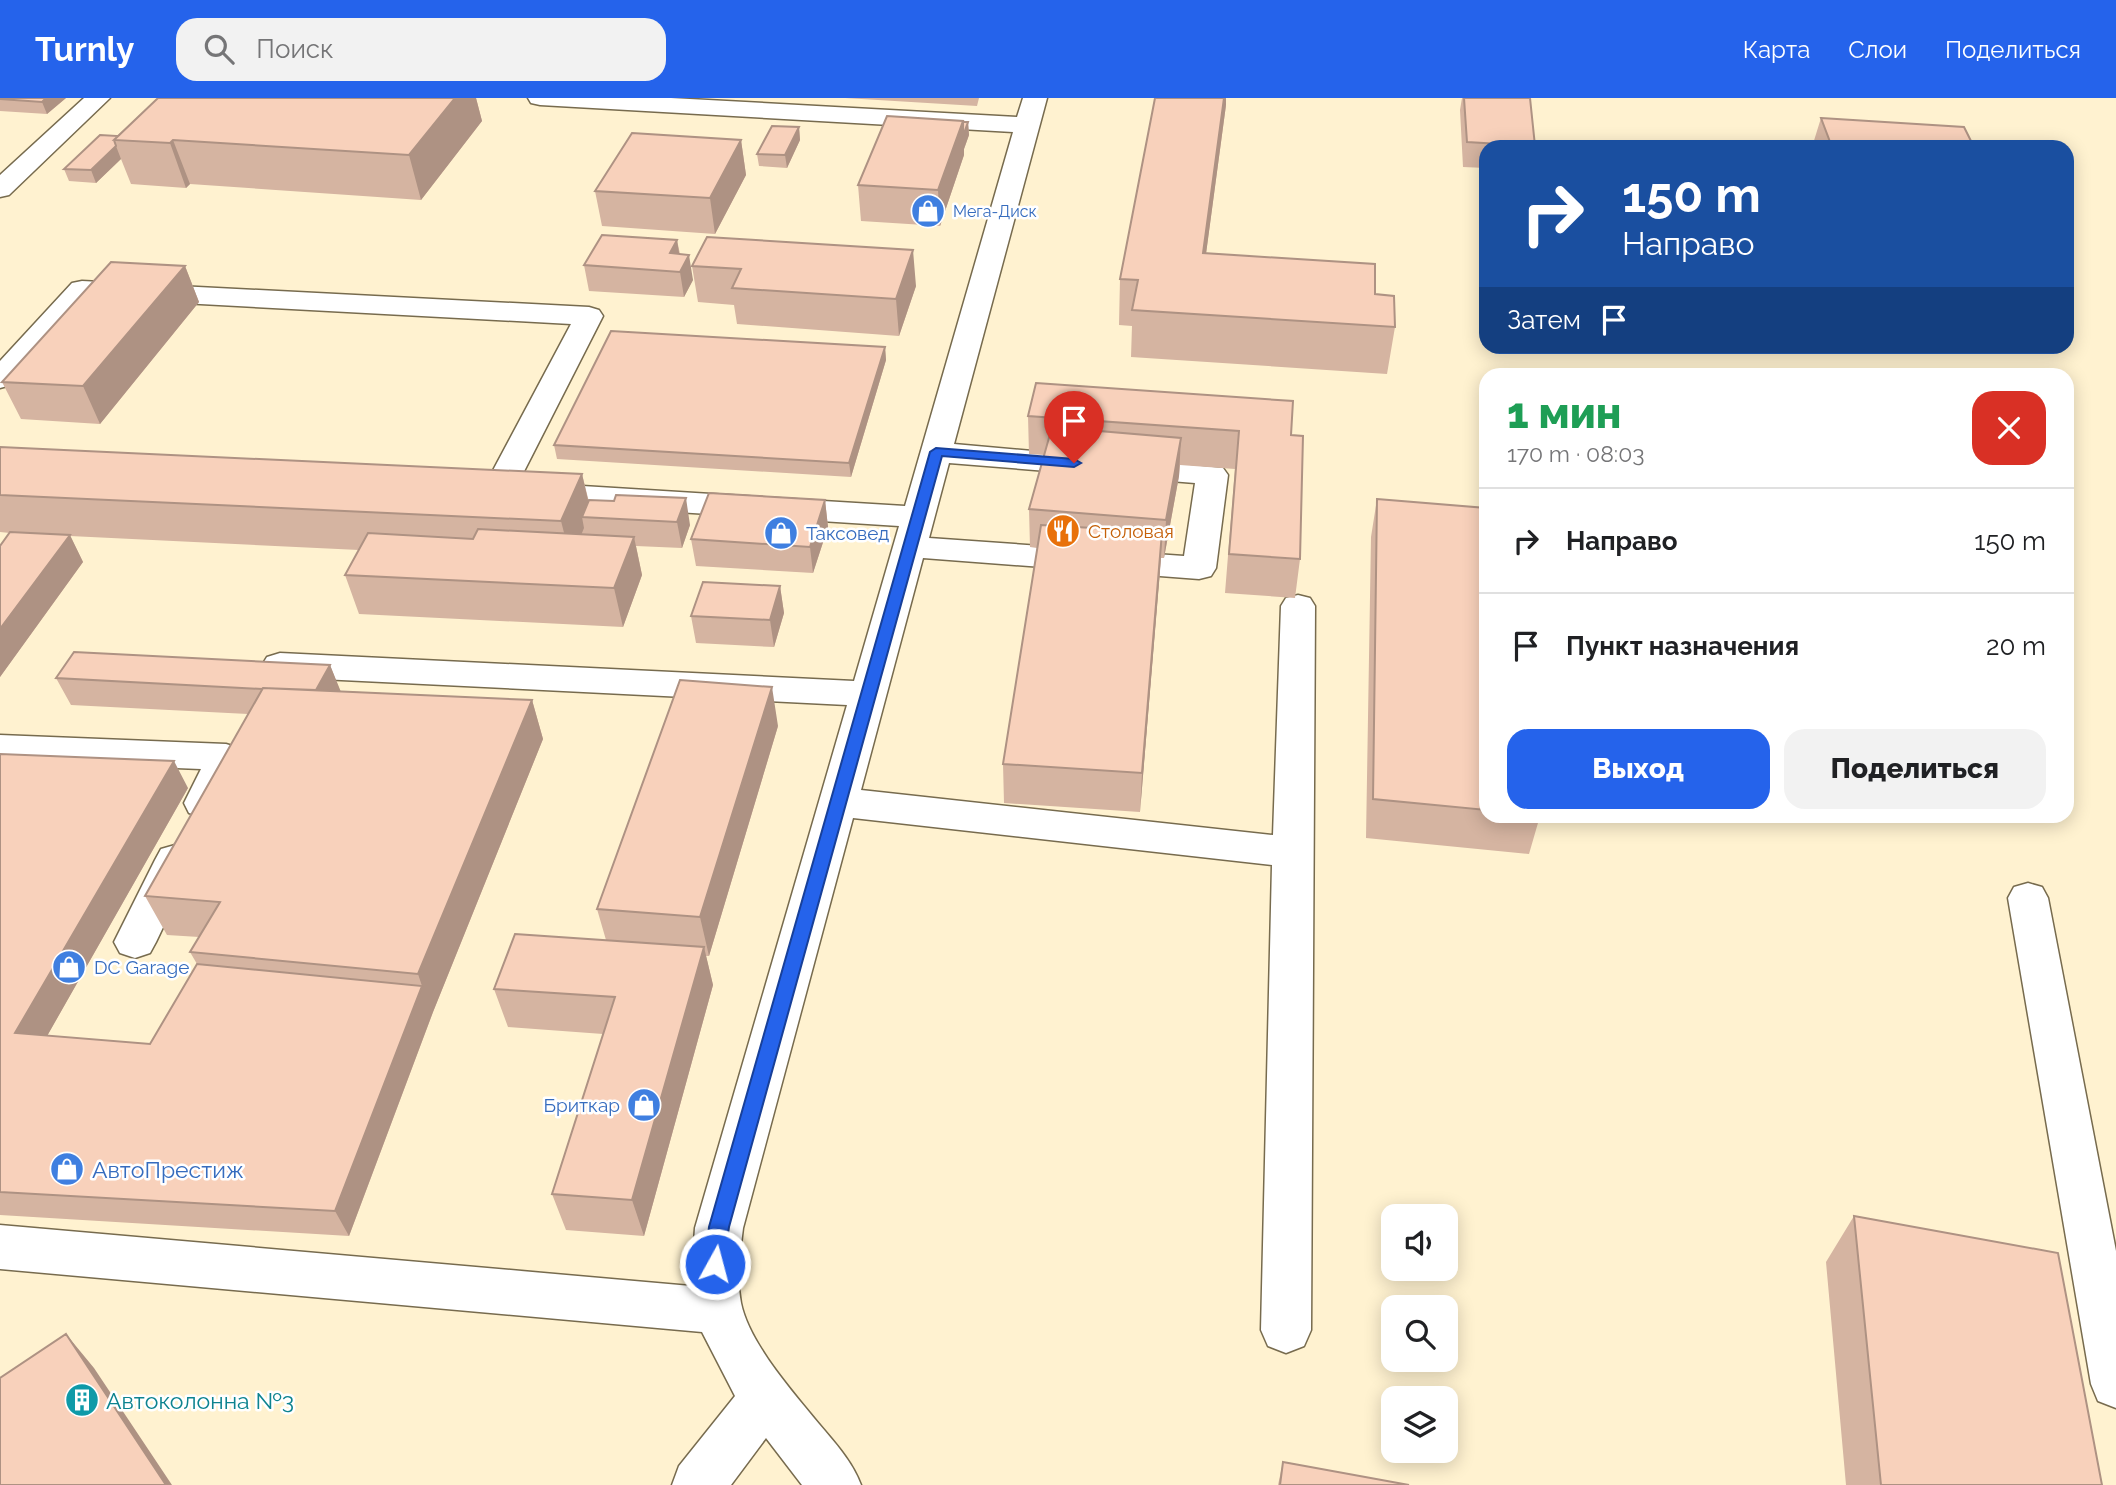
<!DOCTYPE html>
<html lang="ru">
<meta charset="utf-8">
<style>
:root{--surface:#fff;--page:#f2f2f2;--text:#202124;--muted:#757577;--line:#e0e0e0;--accent:#2563eb}
body{margin:0;font-family:Raleway,sans-serif;background:var(--page);color:var(--text);height:100vh;display:flex;flex-direction:column;font-size:26px;white-space:nowrap}
*{box-sizing:border-box;margin:0}
p{font-size:23px;color:var(--muted)}
.icon{flex:none;width:38px;height:38px;fill:none;stroke:currentColor;stroke-width:2;stroke-linecap:round;stroke-linejoin:round}
.map{position:relative;flex:1;overflow:hidden}
.details{position:absolute;left:1479px;top:270px;width:595px;height:455px;display:flex;flex-direction:column;background:var(--surface);border-radius:21px;box-shadow:0 4px 18px #0003}
.details>*{flex:none}
.hud{position:absolute;left:1479px;top:42px;width:595px;height:214px;border-radius:21px;box-shadow:0 4px 18px #0003;background:#1a4fa0;color:#fff;overflow:hidden}
.tools{position:absolute;left:1381px;top:1106px;display:grid;gap:14px}
.tools a{display:grid;place-items:center;width:77px;height:77px;border-radius:14px;background:var(--surface);box-shadow:0 4px 18px #0003;font-size:35px}
.pin{position:absolute;display:grid;place-items:center;width:60px;height:60px;color:#fff;margin:-72px -30px;border-radius:50% 50% 50% 0;rotate:-45deg;box-shadow:0 0 7px #0007}
.pin .icon{rotate:45deg}
.me{position:absolute;width:77px;margin:-38px;rotate:7deg;stroke-linejoin:round;filter:drop-shadow(0 0 5px #0008)}
.turn{display:flex;align-items:center;gap:24px;height:147px;padding:0 28px;font-size:32px}
.turn .icon{width:91px;height:91px;stroke-width:2.5}
.turn b{display:block;font-size:49px;line-height:60px}
.then{display:flex;align-items:center;height:66px;padding:0 28px;background:#0003;gap:14px;font-size:26px}
.round{display:grid;place-items:center;flex:none;width:74px;height:74px;border-radius:21px;background:var(--page)}
.summary{display:flex;align-items:center;justify-content:space-between;height:119px;padding:0 28px}
h1{font-size:42px;font-weight:800;line-height:52px;color:#1e9e55}
.cta{display:flex;gap:14px;margin-top:auto;padding:14px 28px}
.cta a{flex:1;height:80px;border-radius:21px;background:var(--accent);color:#fff;font-size:28px;font-weight:800;line-height:80px;text-align:center}
.cta a+a{background:var(--page);color:var(--text)}
ul{padding:0;list-style:none}
li{display:flex;align-items:center;gap:21px;height:105px;padding:0 28px;border-top:2px solid var(--line)}
li div{flex:1}
li b{display:block;font-size:26px}
li em{font-style:normal}
header{display:flex;align-items:center;gap:42px;box-sizing:border-box;height:98px;padding:0 35px;background:var(--accent);color:#fff}
header strong{font-size:33px}
nav{display:flex;gap:38px;margin-inline-start:auto;font-size:24px}
.search{width:490px;height:63px;background:var(--page);display:flex;align-items:center;gap:18px;box-sizing:border-box;padding:0 24px;border-radius:21px;color:var(--muted);font-size:26px}
.map>svg:first-child{display:block}
.lines{fill:none;stroke-linecap:round;stroke-linejoin:round}
.minor-casing{stroke:#776b4e;stroke-width:3}
.minor{fill:#fff;fill-rule:evenodd}
.wall{fill:#d5b4a1}
.shaded-wall{fill:#ae9283}
.building{fill:#f8d1bb;stroke:#ae9283;stroke-width:2}
.route{fill:#2563eb;stroke:#184099;stroke-width:2}
.labels{text-anchor:middle;dominant-baseline:central;stroke-width:5;stroke-linejoin:round;paint-order:stroke}
.far-shop-label{font-size:16px;fill:#366cbe;stroke:#fff;text-anchor:start}
.food-label{font-size:19px;fill:#c56008;stroke:#fff;text-anchor:start}
.shop-label{font-size:19px;fill:#366cbe;stroke:#fff;text-anchor:start}
.near-shop-label{font-size:23px;fill:#366cbe;stroke:#fff;text-anchor:start}
.near-culture-label{font-size:23px;fill:#0d838f;stroke:#fff;text-anchor:start}
</style>
<header>
<strong>Turnly</strong>
<div class="search"><svg class="icon" aria-label="search" viewBox="0 0 24 24"><circle cx="10" cy="10" r="6"/><path d="M15 15l6 6"/></svg>Поиск</div>
<nav><a>Карта</a><a>Слои</a><a>Поделиться</a></nav>
</header>
<div class="map">
<svg width="2116" height="1387" viewBox="0 0 2116 1387">
<rect width="100%" height="100%" fill="#fff2d0"/>
<g class="lines">
<!-- minor casing -->
<g class="minor-casing">
<path id="minor" d="M84 0H110L9 97 0 99V77Z
M528 0H671L1017 19 1023 0H1047L954 346 1223 370 1228 377 1216 470 1211 478 1199 481 923 460 861 692 1273 737 1281 508 1286 500 1298 497 1310 500 1315 508 1311 1232 1304 1248 1286 1255 1268 1248 1261 1232 1272 767 853 720 743 1130C740 1155 736 1180 741 1205 749 1245 793 1294 819 1326 835 1345 852 1363 861 1387H802L766 1340 731 1387H672L679 1368 735 1298 702 1234 0 1171V1127L691 1188 695 1130 847 607 280 579 267 575 262 567 267 559 280 555 854 583 899 428 534 405 523 402 518 395 523 388 534 385 905 408 1013 34 540 7 531 5ZM949 365 1195 385 1184 458 929 440Z
M82 183 589 209 599 212 603 218 514 393 509 400 498 403 487 400 482 393 571 226 89 200 11 287 0 290V263L72 185Z
M0 637 226 646 239 650 245 659 217 715 203 719 189 715 184 705 201 671 0 663Z
M175 747 189 751 195 762 156 844 150 855 135 860 120 855 114 844 155 762 161 751Z
M2028 785 2042 789 2048 800 2116 1153V1310L2098 1303 2091 1286 2008 800 2014 789Z"/>
</g>
<!-- minor -->
<use href="#minor" class="minor"/>
</g>
<!-- wall -->
<path class="wall" d="M0 0H66L47 16 0 13Z
M158 0H476L482 23 421 102 190 86 186 90 131 86 121 61 96 85 69 83 64 71 117 38Z
M845 0H979L977 8Z
M1462 0H1530L1535 49H1486V70L1463 69 1460 12Z
M1226 7 1206 155 1375 196 1395 229 1387 276 1131 259 1132 228 1119 227 1120 181Z
M1821 20 1974 49H1812Z
M963 24H968L969 37 964 51V57L940 128 861 123 858 87Z
M799 29 800 42 787 70 759 68 757 56Z
M741 42 746 77 715 136 602 128 595 93Z
M707 139 916 188 899 238 737 226 734 207 698 204 692 168Z
M677 142 680 156 693 182 684 199 589 193 584 167Z
M185 168 199 204 100 326 21 321 2 284Z
M885 249 886 262 851 379 557 361 554 347Z
M1028 318 1291 337 1300 461 1295 500 1225 495 1235 371 1180 367 1179 378 1164 460H1161L1140 714 1004 705 1003 666 1037 450 1030 449 1029 411 1044 357 1029 356Z
M0 349 582 376 589 404 690 427 682 450 636 448 642 477 623 529 359 516 345 477 359 452 70 438 83 464 0 579V448L10 435 0 434Z
M1377 401 1486 410V718H1540L1529 756 1366 740 1371 439Z
M825 402 828 429 813 475 696 468 691 441Z
M780 488 784 515 774 549 696 545 691 518Z
M330 567 340 593 532 602 543 641 433 914 349 1138 0 1117V656L188 690 47 938 150 946 197 866 190 854 199 839 167 837 145 798 248 616 71 607 56 580Z
M778 628 709 858H706L713 887 644 1138 566 1132 552 1096 603 936 508 929 494 891 606 842 597 811Z
M1854 1118 2102 1387H1846L1826 1164Z
M1283 1364 1409 1387H1278Z"/>
<!-- shaded-wall -->
<path class="shaded-wall" d="M46 0H66L47 16 42 4Z
M455 0H476L482 23 421 102 409 57Z
M1224 0H1226V7L1200 201 1203 155Z
M963 23V38L968 24 969 37 964 51V57L940 128 938 92Z
M799 29 800 42 787 70 785 57Z
M173 42 190 86 186 90 170 45Z
M741 42 746 77 715 136 710 100Z
M116 48 121 61 96 85 91 72Z
M677 142 681 167 670 155Z
M913 152 916 188 899 238 896 201Z
M689 157 693 182 684 199 680 174Z
M185 168 199 204 100 326 83 288Z
M885 249 886 262 851 379 849 365Z
M1181 340 1179 378 1164 460 1166 422Z
M582 376 591 415 582 419 584 430 571 462 561 423Z
M686 400 690 427 682 450 677 424Z
M825 402 828 429 813 475 810 449Z
M1162 434 1160 473 1140 714 1142 675Z
M70 437 83 464 0 579V531Z
M634 439 642 477 623 529 614 490Z
M780 488 784 515 774 549 770 522Z
M330 567 341 594H315Z
M772 589 778 628 709 858 700 819Z
M532 602 543 641 433 914 349 1138 335 1113 422 888 418 876Z
M174 663 188 690 34 961 15 935Z
M704 849 713 887 644 1138 632 1102Z
M66 1236 94 1270 172 1387H166Z"/>
<!-- building -->
<path class="building" d="M0 0H46L42 4 0 1Z
M158 0H455L409 57 173 42 170 45 114 42Z
M1155 0H1224L1203 155 1375 166V196L1394 198 1395 229 1132 212 1138 182 1120 181Z
M1464 0H1530L1535 48 1467 44Z
M887 18 963 23 938 92 858 87Z
M1821 20 1964 29 1974 49H1832Z
M963 24H968L963 38Z
M772 28 799 29 785 57 757 56Z
M632 35 741 42 710 100 595 93Z
M100 37 118 38 114 42 116 48 91 72 64 71Z
M602 137 677 142 670 155 689 157 680 174 584 167Z
M707 139 913 152 896 201 732 190 741 171 692 168Z
M111 164 185 168 83 288 2 284Z
M611 233 885 249 849 365 554 347Z
M1036 285 1293 303 1291 337 1303 338 1300 461 1229 456 1239 333 1028 318Z
M1052 329 1181 340 1166 422 1029 411Z
M0 349 582 376 561 423 0 397Z
M709 395 825 402 810 449 691 441Z
M616 397 686 400 677 424 582 419 589 402 614 403Z
M1377 401 1486 410V712L1373 701Z
M1041 427 1162 434 1142 675 1003 666Z
M478 431 634 439 614 490 345 477 368 435 473 441Z
M10 434 70 437 0 531V448Z
M703 484 780 488 770 522 691 518Z
M74 554 330 567 316 592 263 590 262 591 56 580Z
M680 582 772 589 700 819 597 811Z
M263 590 532 602 418 876 190 854 220 804 145 798Z
M0 656 174 663 15 935 150 946 197 866 422 888 335 1113 0 1094Z
M515 836 704 849 632 1102 552 1096 615 899 494 891Z
M1854 1118 2058 1155 2102 1387H1881Z
M66 1236 166 1387H0V1280Z
M1283 1364 1409 1387H1280Z"/>
<!-- route -->
<path class="route" d="M936 350 1074 361 1081 365 1074 369 942 358 729 1129 722 1173 715 1175 707 1173 705 1166 709 1129 930 354Z"/>
<!-- icons -->
<defs>
<g id="shop-disc" transform="scale(1.75)"><circle r="9.5" fill="#3f7fe0" stroke="#fff"/><path d="M-5-2.5h2.3a2.7 3.5 0 0 1 5.4 0H5L5.5 6h-11ZM-1.5-2.5h3a1.5 2.3 0 0 0-3 0Z" fill="#fff"/></g>
<g id="restaurant-disc" transform="scale(1.75)"><circle r="9.5" fill="#e8710a" stroke="#fff"/><path d="M-5-6h1v4h1v-4h1v4h1v-4h1v5L-1.5 .5V6h-2V.5L-5-1ZM5-6V6H3V1.5H1.5Q1.5-4 5-6Z" fill="#fff"/></g>
<g id="building-disc" transform="scale(1.75)"><circle r="9.5" fill="#0f9aa8" stroke="#fff"/><path d="M-4-6H4V6H1V3H-1V6H-4ZM-2.5-4.3h1.7v1.8h-1.7ZM.8-4.3h1.7v1.8H.8ZM-2.5-1h1.7V.8h-1.7ZM.8-1h1.7V.8H.8Z" fill="#fff"/></g>
</defs>
<g fill-rule="evenodd">
<use href="#shop-disc" x="928" y="113"/>
<use href="#restaurant-disc" x="1063" y="433"/>
<use href="#shop-disc" x="781" y="435"/>
<use href="#shop-disc" x="69" y="869"/>
<use href="#shop-disc" x="644" y="1007"/>
<use href="#shop-disc" x="67" y="1071"/>
<use href="#building-disc" x="82" y="1302"/>
</g>
<g class="labels">
<!-- far-shop labels -->
<g class="far-shop-label">
<text x="953" y="113">Мега-Диск</text>
</g>
<!-- food labels -->
<g class="food-label">
<text x="1088" y="433">Столовая</text>
</g>
<!-- shop labels -->
<g class="shop-label">
<text x="806" y="435">Таксовед</text>
<text x="94" y="869">DC Garage</text>
<text x="620" y="1007" text-anchor="end">Бриткар</text>
</g>
<!-- near-shop labels -->
<g class="near-shop-label">
<text x="92" y="1071">АвтоПрестиж</text>
</g>
<!-- near-culture labels -->
<g class="near-culture-label">
<text x="106" y="1302">Автоколонна №3</text>
</g>
</g>
</svg>
<div class="tools">
<a><svg class="icon" aria-label="sound" viewBox="0 0 24 24"><path d="M4 9h4l5-4v14l-5-4H4zM17 9q2 3 0 6"/></svg></a>
<a><svg class="icon" aria-label="search" viewBox="0 0 24 24"><circle cx="10" cy="10" r="6"/><path d="M15 15l6 6"/></svg></a>
<a><svg class="icon" aria-label="layers" viewBox="0 0 24 24"><path d="M12 4l9 5-9 5-9-5zM3 14l9 5 9-5"/></svg></a>
</div>
<div class="pin" style="left:1074px;top:365px;background:#d93025"><svg class="icon" aria-label="arrive" viewBox="0 0 24 24"><path d="M6 21V4h12l-3 4 3 4H6"/></svg></div>
<svg class="me" style="left:715px;top:1166px" viewBox="-20 -20 40 40"><circle r="17" fill="#2563eb" stroke="#fff" stroke-width="3"/><path d="M0-11L8 9 0 5-8 9z" fill="#fff"/></svg>
<div class="hud">
<div class="turn"><svg class="icon" aria-label="right" viewBox="0 0 24 24"><path d="M7 20v-9h11M14 6l5 5-5 5"/></svg><div><b>150 m</b>Направо</div></div>
<div class="then">Затем<svg class="icon" aria-label="arrive" viewBox="0 0 24 24"><path d="M6 21V4h12l-3 4 3 4H6"/></svg></div>
</div>
<section class="details">
<div class="summary"><div><h1>1 мин</h1><p>170 m · 08:03</p></div><a class="round" style="background:#d93025;color:#fff"><svg class="icon" aria-label="close" viewBox="0 0 24 24"><path d="M6 6l12 12M18 6L6 18"/></svg></a></div>
<ul>
<li><svg class="icon" aria-label="right" viewBox="0 0 24 24"><path d="M7 20v-9h11M14 6l5 5-5 5"/></svg><div><b>Направо</b></div><em>150 m</em></li>
<li><svg class="icon" aria-label="arrive" viewBox="0 0 24 24"><path d="M6 21V4h12l-3 4 3 4H6"/></svg><div><b>Пункт назначения</b></div><em>20 m</em></li>
</ul>
<div class="cta"><a>Выход</a><a>Поделиться</a></div>
</section>
</div>
